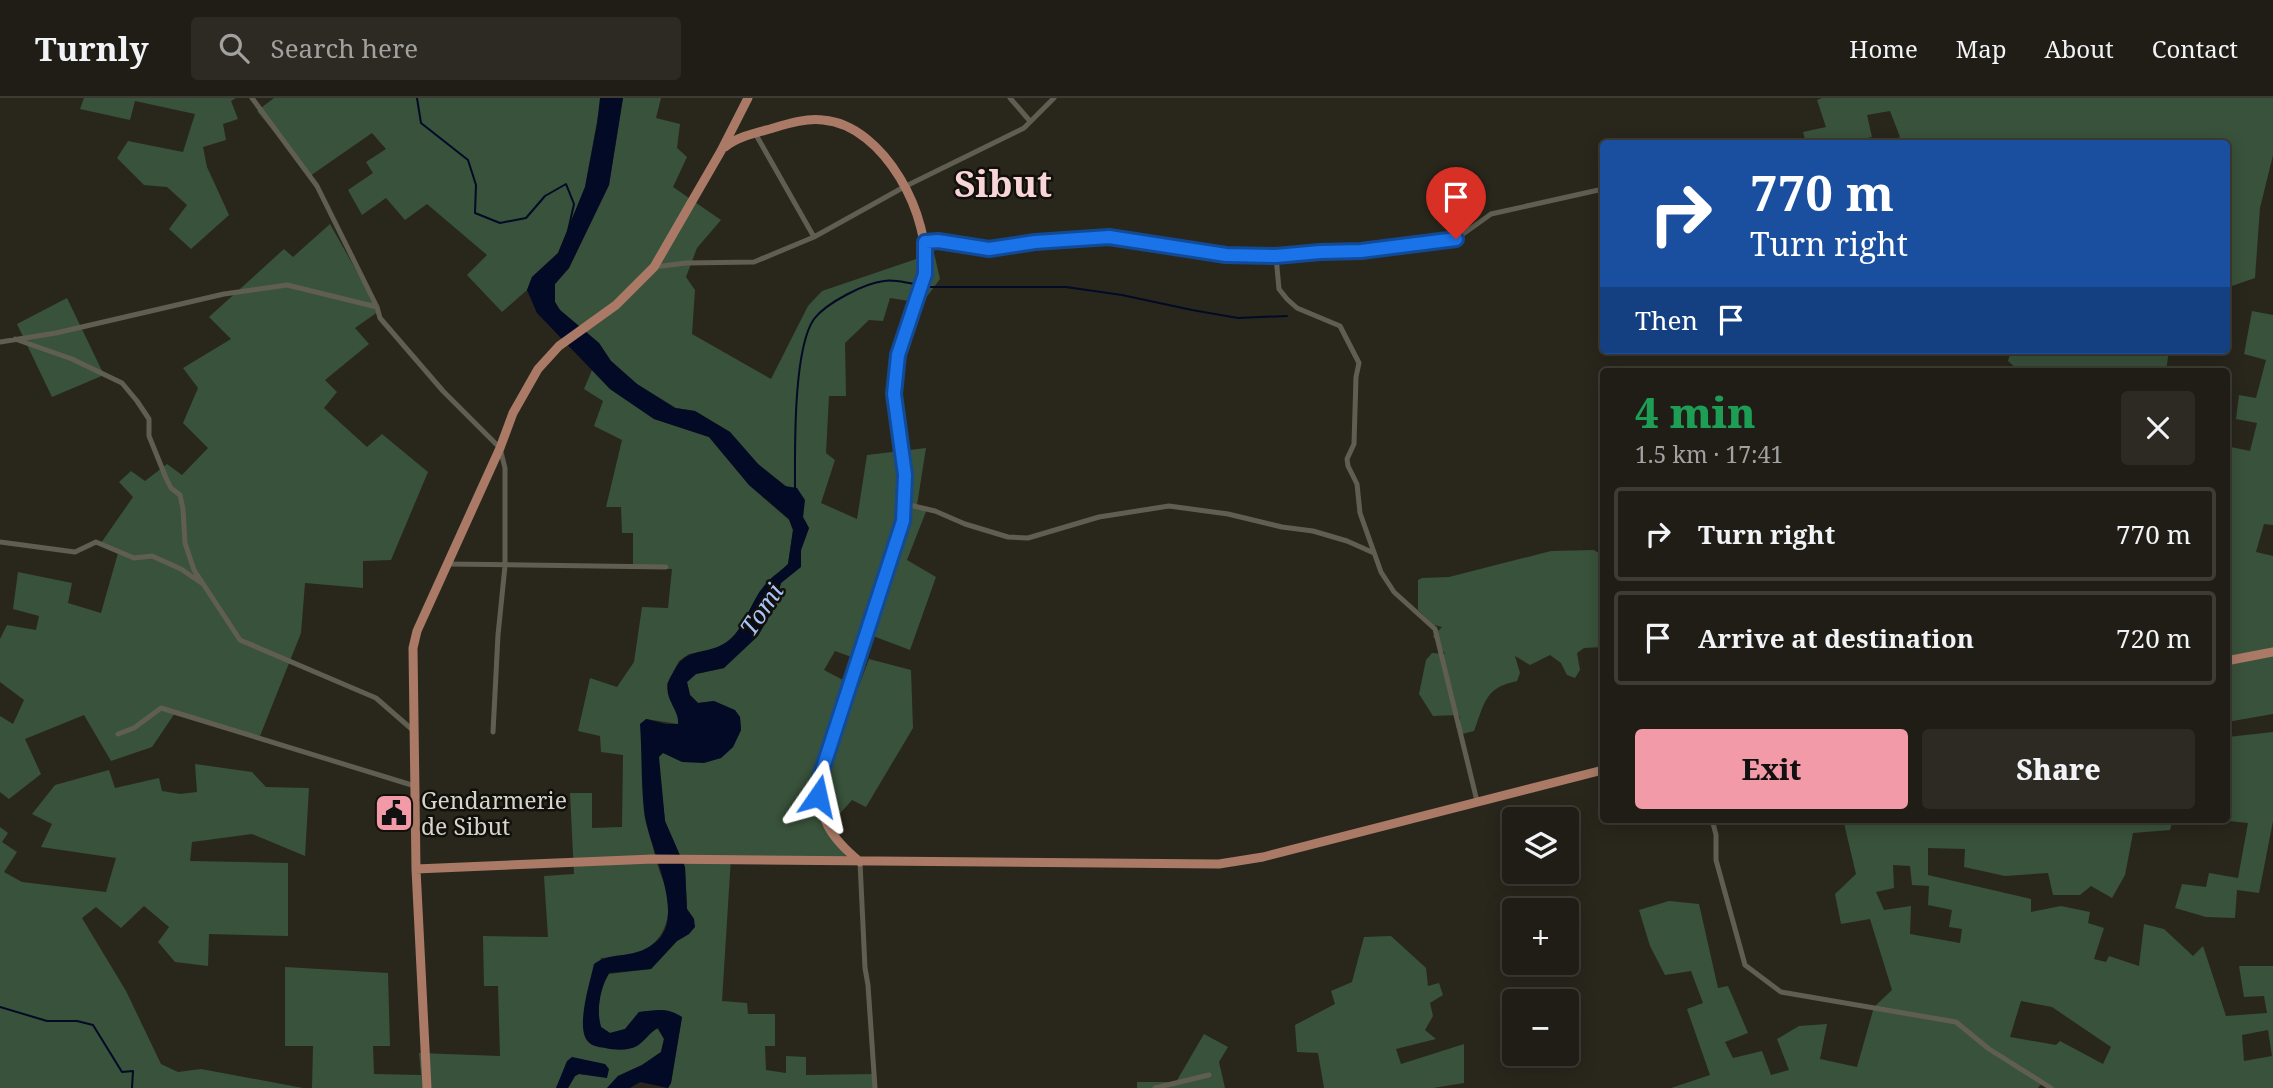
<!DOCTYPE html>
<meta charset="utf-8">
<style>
:root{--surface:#1f1d15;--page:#2c2a22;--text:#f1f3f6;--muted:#a1a2a0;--line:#3c3b34;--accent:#f39aa8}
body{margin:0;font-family:"Noto Serif",serif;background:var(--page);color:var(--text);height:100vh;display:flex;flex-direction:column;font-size:26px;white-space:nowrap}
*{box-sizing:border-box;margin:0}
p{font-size:23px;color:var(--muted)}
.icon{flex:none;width:38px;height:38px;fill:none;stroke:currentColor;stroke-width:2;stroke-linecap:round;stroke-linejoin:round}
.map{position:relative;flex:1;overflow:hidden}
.details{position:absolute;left:1600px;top:270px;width:630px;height:455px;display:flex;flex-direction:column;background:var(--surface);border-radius:7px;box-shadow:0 4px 18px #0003,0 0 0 2px var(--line)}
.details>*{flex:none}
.guide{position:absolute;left:1600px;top:42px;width:630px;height:214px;border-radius:7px;box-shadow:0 4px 18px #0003,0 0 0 2px var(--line);background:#1a4fa0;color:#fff;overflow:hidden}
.fabs{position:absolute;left:1502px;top:709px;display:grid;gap:14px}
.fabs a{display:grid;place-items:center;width:77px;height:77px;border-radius:7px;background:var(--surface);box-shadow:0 4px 18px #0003,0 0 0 2px var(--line);font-size:35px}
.pin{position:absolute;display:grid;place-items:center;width:60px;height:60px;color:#fff;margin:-72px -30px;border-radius:50% 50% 50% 0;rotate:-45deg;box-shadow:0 0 7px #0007}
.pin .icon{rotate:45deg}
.me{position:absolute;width:77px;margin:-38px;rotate:11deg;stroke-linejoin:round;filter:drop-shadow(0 0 5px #0008)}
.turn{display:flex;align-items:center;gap:24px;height:147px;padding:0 35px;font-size:32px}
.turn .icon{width:91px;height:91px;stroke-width:2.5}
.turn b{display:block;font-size:49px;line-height:60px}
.then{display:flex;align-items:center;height:66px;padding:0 35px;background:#0003;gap:14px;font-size:26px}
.round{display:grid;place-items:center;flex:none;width:74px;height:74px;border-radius:7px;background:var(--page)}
.overview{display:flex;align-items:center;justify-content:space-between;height:119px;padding:0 35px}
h1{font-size:42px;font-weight:800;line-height:52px;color:#1e9e55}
.button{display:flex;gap:14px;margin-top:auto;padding:14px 35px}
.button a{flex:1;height:80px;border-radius:7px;background:var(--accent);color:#111;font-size:28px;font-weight:800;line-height:80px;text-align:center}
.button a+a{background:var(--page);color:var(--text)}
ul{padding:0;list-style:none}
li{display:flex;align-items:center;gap:21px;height:94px;margin:0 14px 10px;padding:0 21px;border:4px solid var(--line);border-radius:7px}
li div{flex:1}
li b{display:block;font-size:26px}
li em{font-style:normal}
header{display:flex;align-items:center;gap:42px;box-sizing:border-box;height:98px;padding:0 35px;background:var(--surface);border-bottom:2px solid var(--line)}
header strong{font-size:33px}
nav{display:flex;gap:38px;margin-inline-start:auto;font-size:24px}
.search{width:490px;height:63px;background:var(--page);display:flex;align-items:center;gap:18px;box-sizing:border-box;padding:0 24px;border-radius:7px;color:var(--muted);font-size:26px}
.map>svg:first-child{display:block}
.green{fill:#39523b;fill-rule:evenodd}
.water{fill:#030a25}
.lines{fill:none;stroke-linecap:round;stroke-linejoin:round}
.stream{stroke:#030a25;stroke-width:2}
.minor{stroke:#605e51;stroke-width:5}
.primary{stroke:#aa7a66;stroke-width:9}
.route-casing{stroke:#114b97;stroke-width:18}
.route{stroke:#1a73e8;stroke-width:12}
.labels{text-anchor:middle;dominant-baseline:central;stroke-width:5;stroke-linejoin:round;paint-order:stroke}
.poi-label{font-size:23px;fill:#d6d5cd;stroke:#11100b;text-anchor:start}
.water-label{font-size:24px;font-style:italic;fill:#a9c4fe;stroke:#11100b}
.town-label{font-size:37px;font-weight:bold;fill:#f9d5d9;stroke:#11100b}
</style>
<header>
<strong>Turnly</strong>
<div class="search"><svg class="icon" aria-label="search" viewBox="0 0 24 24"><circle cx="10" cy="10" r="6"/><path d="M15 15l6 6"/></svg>Search here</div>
<nav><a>Home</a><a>Map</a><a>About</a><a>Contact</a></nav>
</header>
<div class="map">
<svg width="2273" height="990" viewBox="0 0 2273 990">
<rect width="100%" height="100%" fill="#29271c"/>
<!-- green -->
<path class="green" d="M84 0H236L231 3 238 21 223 26 226 42 203 49 207 69 229 117 191 151 169 131 187 107 167 89 144 87 117 60 128 43 183 54 195 16 135 3 130 22 80 11Z
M274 0H600V7L585 89 558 155 532 179 527 192 502 214 467 177 487 157 427 106 405 122 386 100 362 117 348 92 373 75 366 64 386 51 372 35 310 78 257 13Z
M623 0H661L656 20 680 26 677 50 687 59 673 89 721 122 697 150 686 179 695 192 692 236 771 281 808 208 822 193 934 155 940 181 922 205 890 200 883 223 869 222 845 245 846 298H829L826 355 835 362 821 405 857 421 867 357 926 350 917 407 927 411 907 462 936 479 910 552 865 535 857 561 835 553 824 572 858 590 869 561 911 572 913 630 866 709 852 702 828 729 848 762 731 759 722 903 747 905 748 916H775V948H765L766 972 786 975V958L806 959V977L875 976V990H668L671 985 682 919 639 914 625 931 610 935 601 929C596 913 600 890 609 876L651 871 677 843 689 836 694 821 687 811 685 769 665 723 658 659 663 655 704 664 721 660 733 649 741 632 740 619 735 613 714 603 698 605 690 597 687 584 696 576 724 570 773 512 781 485 801 468V452L809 430 803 419 804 402 758 366 730 334 695 313 676 310 637 286 611 263 599 245 560 212 555 204V186L569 170 609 87Z
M1822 0H2273V57L2260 110 2255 180 2226 190V46H2054L2053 43 2044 46 1888 45 1900 39 1890 13 1867 17 1872 39 1847 45H1806L1803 34 1826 29 1817 2Z
M330 126 379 213 355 230 369 246 325 282 337 294 324 310 367 349 382 336 428 374 391 462 363 463V490L305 485 301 535 260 638 175 615 152 649 111 663 84 617 25 641 41 676 9 701 0 694V618L13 626 24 602 0 584V541L7 527 36 532 39 518 13 511 18 474 72 485 68 505 101 515 118 455 101 445 133 399 119 384 131 373 145 383 167 366 182 377 208 350 183 325 198 290 183 270 231 241 209 219 284 151 293 159Z
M67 200 104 277 52 299 17 226Z
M2252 213 2273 217V427L2264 426 2256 454 2273 458V616L2227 624 2228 639 2273 634V723L2259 795 2237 792 2235 820 2206 819 2175 810 2182 786 2206 789 2209 775 2238 780 2248 725 2210 721H2226V348L2250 353 2257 325 2236 321 2239 297 2256 300 2266 262 2244 256Z
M2011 252H2169L2166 273H2019L2008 263Z
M592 272 610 291 654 321 709 339 749 387 789 422 793 432 788 466 760 493 737 535 728 544 712 553 689 556 679 563 667 586 669 599 679 620 678 626 646 621 650 739C654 750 654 755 657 765 660 776 665 785 667 796 672 824 662 847 634 857 624 860 611 859 601 860L584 915 610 951C640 952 635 944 657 930L664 941 661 954 642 967 618 978 607 990H568L575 978 579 976 607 979 572 959 556 990H312L313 948H285V869L388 875 390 948H373L374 976 421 977 419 955 500 958 498 888H484L483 838 548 839 544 778 574 776 570 695H592V730L622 729 623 657 601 654 600 638 578 633 590 580 617 589 634 564 642 509 668 510 672 471 633 470V435H622L621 409H606L622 342 594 328 603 303 584 291Z
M1594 452 1603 458V549L1584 550 1577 555 1580 572 1575 580 1567 577 1561 565 1550 557 1530 567 1515 558 1520 575 1517 583C1484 590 1485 605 1474 633L1462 636 1456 629 1460 621 1459 617 1433 618 1419 596 1426 562 1432 555 1445 556 1433 538 1442 529 1434 527 1418 512V482L1422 480 1449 479 1551 453Z
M195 666 252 674 266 689 309 690 305 758 252 736 192 744 190 763 288 765V838L209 836 208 868 175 864 158 844 169 829 144 808 121 830 96 809 82 820 126 893 161 966 178 974 201 971 303 990H0V729L8 735 2 744 17 754 4 774 22 784 106 794 116 760 41 749 52 726 32 716 55 687 109 672 115 690 159 680 162 693 180 696 197 694Z
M1843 721H2173L2170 732 2133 735 2125 777 2112 800 2091 788 2080 797H2053L2048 775 2005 778 1964 769 1965 751 1928 750V777L2031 801V814L2061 808 2090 814 2088 825 2104 830 2094 861 2106 864 2109 858 2139 868 2144 826 2164 831 2193 858 2203 848 2226 918 2267 915 2264 898 2244 899 2239 868H2273V990H2050L2042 985 2038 990H1671L1710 977 1687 911 1703 905 1691 873 1665 877 1650 848 1639 812 1669 803 1699 806 1718 890 1728 888 1748 935 1725 944 1733 960 1762 953 1771 977 1789 972 1777 941 1799 928 1827 926 1820 961 1857 969 1874 909 1892 892 1870 821 1841 826 1835 796 1856 776ZM1893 767 1910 768 1912 787 1929 788 1928 807 1952 812 1949 829 1962 831 1960 845 1910 836 1911 808 1884 812 1876 794 1894 790ZM2021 903 2052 909 2111 949 2103 966 2060 943 2056 947 2010 939ZM2268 932 2272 958 2244 963 2242 937Z
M1391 838 1426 870 1428 888 1439 885 1443 897 1430 905 1433 918 1425 932 1436 941 1396 951 1401 966 1464 946V985L1433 990H1324L1318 955 1297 954 1295 927 1335 906 1331 893 1352 884 1364 839Z
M1204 936 1228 949 1219 964 1225 990H1137V984H1176Z"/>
<!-- water -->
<path class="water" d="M600 0H623L609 87 569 170 555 186V204L560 212 599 245 611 263 637 286 675 310 695 313 730 334 758 366 785 388 797 390 805 402 803 419 809 430 801 452V469L781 485 773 512 758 538 724 570 696 576 687 584 690 597 698 605 714 603 735 612 740 619 741 632 733 649 721 660 704 665 682 664 663 655 659 659 665 723 685 769 687 811 694 821 695 829 689 836 677 843 651 871 609 875C600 890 596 913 601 929L610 935 625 931 639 914C655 912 668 909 682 919L671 985 668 990 640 984 630 990H607L618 978 642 967 661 954 664 941 658 930C649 935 645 943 637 948 628 953 615 952 605 950 598 949 590 948 586 941 577 925 590 884 594 866 612 852 636 863 658 842 686 814 647 746 644 713 641 684 642 655 640 626L646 621 666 626H678C680 613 664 601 668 585 669 581 673 575 675 571 687 549 706 557 725 545 743 534 749 508 761 492 770 479 779 475 788 466L793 432 789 421 749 387 709 339 654 321 610 291 537 215 527 192 532 179 558 155 585 89 597 26Z
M572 959 605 966 609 971 607 980 579 976 575 978 568 990H556L567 963Z"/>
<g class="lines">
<!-- stream -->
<path class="stream" d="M417 0 421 25 468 62 476 87 475 115 500 125 526 120 545 98 566 86 574 106 568 133
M925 189H1066L1122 197 1192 212 1238 220 1287 218
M795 390C795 352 793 251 814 221 826 205 865 185 884 183 894 181 906 185 916 186
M0 909 47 923H77L93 927 122 974 133 973 132 990"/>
<!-- minor -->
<path class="minor" d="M252 0 317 88 377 209 380 220 443 293 500 350 505 370V468L498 537 493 634
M1010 0 1029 22
M755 35 814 139
M925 144 938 143 989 151 1035 144 1109 139 1226 157 1276 158 1320 154 1361 153 1456 141 1491 116 1603 91
M1276 158 1279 191 1287 201 1297 210 1340 228 1359 265 1356 279 1354 346 1347 361 1348 368 1357 386 1360 415 1381 474 1394 494 1435 531 1477 703
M654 169 686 165 754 164 814 139 904 89 1024 30 1054 0
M15 241 72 261 122 285 137 303 149 321V338L166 380 171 390 180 397 183 411 185 445 194 472 240 542 376 600 415 634
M0 244 56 235 224 196 287 187 377 209
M905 406 935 413 965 426 1008 439 1028 440 1099 419 1169 408 1228 416 1282 429 1313 433 1347 443 1374 455
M0 444 75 454 96 444 134 460 152 458 181 471 203 486
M448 466 666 469
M118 636 134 630 161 610 415 688
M1712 721 1716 737V762L1745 867 1781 894 1956 924 1989 951 2051 990
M860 764 865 870 868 887 875 990
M1155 990 1209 977"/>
<!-- primary -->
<path class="primary" d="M725 49C737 39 755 35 770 31 787 26 805 20 823 22 885 27 933 121 924 176L898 257 894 296 905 377 903 423 820 679C817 720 830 739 860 764
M2226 563 2273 554
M416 771 653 761 1219 766 1263 759 1603 672
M427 990 416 771 413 550 417 533 500 350 513 315 538 271 559 248 616 207 654 169 721 53 748 0"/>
</g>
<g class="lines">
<!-- route casing -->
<g class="route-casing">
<path id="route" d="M818 698 820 679 903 423 905 377 894 296 898 257 925 176V144L938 143 989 151 1035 144 1109 139 1226 157 1276 158 1320 154 1361 153 1456 141"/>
</g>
<!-- route -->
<use href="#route" class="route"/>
</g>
<!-- icons -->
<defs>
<g id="civic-square" transform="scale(2.0125)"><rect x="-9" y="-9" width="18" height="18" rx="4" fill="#f39aa8" stroke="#11100b"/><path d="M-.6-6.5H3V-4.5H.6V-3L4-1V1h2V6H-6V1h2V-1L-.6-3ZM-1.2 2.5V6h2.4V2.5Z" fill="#111"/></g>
</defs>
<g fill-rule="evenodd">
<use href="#civic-square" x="394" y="715"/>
</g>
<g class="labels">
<!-- poi labels -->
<g class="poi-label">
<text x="421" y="702">Gendarmerie<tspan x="421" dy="26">de Sibut</tspan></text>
</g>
<!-- water labels -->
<g class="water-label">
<text transform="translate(761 511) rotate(-56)">Tomi</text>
</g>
<!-- town labels -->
<g class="town-label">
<text x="1003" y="84">Sibut</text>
</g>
</g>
</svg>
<div class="fabs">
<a><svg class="icon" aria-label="layers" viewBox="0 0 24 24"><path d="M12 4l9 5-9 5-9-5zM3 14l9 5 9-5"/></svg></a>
<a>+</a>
<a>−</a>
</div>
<div class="pin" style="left:1456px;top:141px;background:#d93025"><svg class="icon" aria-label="arrive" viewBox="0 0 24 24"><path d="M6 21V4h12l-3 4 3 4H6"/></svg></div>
<svg class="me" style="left:818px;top:698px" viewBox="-20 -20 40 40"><path d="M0-17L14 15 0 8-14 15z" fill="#1a73e8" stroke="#fff" stroke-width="4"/></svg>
<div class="guide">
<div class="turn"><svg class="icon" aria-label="right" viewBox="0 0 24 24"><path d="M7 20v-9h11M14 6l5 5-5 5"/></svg><div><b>770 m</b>Turn right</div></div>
<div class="then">Then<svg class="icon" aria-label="arrive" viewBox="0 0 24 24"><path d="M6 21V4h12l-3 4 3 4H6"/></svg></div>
</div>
<section class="details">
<div class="overview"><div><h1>4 min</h1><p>1.5 km · 17:41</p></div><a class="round"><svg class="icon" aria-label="close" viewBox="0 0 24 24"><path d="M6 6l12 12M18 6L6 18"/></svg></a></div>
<ul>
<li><svg class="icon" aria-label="right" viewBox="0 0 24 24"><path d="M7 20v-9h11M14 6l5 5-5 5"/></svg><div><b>Turn right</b></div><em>770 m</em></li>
<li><svg class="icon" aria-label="arrive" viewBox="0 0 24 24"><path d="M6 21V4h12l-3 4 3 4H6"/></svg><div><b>Arrive at destination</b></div><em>720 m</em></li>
</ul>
<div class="button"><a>Exit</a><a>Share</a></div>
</section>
</div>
